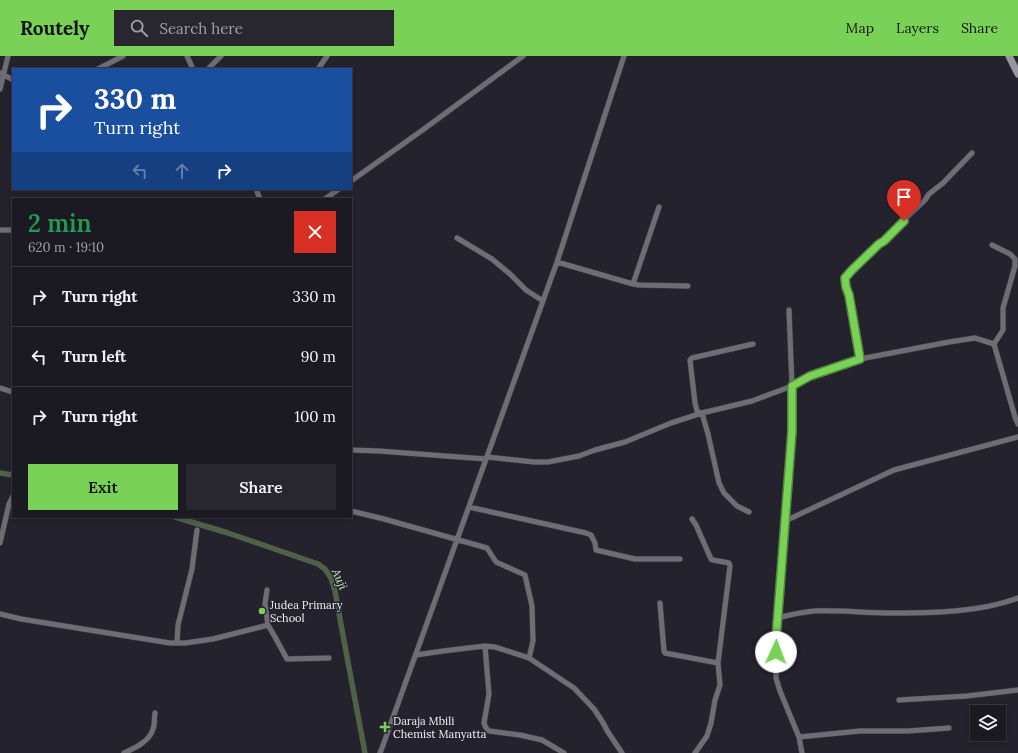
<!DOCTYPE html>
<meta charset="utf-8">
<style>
:root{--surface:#1b1a22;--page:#28272f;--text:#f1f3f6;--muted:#a0a1a5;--line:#393840;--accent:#79d158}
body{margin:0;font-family:Lora,serif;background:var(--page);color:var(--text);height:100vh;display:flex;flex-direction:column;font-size:15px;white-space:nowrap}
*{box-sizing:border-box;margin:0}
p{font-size:13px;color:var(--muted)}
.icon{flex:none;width:22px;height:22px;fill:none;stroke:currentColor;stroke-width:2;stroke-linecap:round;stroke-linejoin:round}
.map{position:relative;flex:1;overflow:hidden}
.drawer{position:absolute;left:12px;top:142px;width:340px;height:320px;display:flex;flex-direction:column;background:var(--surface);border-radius:0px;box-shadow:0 2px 6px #0003,0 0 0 1px var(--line)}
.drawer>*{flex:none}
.guide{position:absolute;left:12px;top:12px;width:340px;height:122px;border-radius:0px;box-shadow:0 2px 6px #0003,0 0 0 1px var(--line);background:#1a4fa0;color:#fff;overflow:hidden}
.fabs{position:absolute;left:970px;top:649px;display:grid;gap:8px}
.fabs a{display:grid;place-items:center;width:36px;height:36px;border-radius:0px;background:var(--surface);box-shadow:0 2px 6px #0003,0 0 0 1px var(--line);font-size:20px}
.pin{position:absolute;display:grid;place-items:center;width:34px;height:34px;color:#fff;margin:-41px -17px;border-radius:50% 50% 50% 0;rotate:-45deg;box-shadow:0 0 4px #0007}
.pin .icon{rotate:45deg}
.me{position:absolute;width:44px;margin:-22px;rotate:2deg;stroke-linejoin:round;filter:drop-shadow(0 0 3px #0008)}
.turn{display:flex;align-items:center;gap:14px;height:84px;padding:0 16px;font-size:18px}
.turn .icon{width:52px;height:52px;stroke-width:2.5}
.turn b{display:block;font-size:28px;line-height:34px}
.lanes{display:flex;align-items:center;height:38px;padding:0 16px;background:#0003;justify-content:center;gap:20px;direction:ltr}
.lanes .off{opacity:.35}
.round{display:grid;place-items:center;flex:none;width:42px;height:42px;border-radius:0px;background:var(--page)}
.summary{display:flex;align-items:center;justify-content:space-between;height:68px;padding:0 16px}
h1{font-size:24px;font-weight:600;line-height:30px;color:#1e9e55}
.action{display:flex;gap:8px;margin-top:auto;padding:8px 16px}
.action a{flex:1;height:46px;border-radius:0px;background:var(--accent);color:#111;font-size:16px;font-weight:600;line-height:46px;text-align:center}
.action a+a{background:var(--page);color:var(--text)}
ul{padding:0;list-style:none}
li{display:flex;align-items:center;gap:12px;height:60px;padding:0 16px;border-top:1px solid var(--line)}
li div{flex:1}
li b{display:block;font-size:15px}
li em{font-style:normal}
header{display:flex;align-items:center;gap:24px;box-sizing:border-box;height:56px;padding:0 20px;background:var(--accent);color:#111}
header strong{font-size:19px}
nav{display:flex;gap:22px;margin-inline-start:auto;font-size:14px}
.search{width:280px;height:36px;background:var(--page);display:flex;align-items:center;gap:10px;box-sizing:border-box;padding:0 14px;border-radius:0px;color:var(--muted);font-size:15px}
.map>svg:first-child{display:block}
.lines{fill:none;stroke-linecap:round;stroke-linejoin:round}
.canal{stroke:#50614a;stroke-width:5.5}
.minor-casing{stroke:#413f49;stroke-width:6}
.secondary-casing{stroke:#413f49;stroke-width:8}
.minor{stroke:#6e6d73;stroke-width:5}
.secondary{stroke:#9896a0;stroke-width:7}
.route-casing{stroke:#4f8839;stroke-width:10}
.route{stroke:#79d158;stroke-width:7}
.poi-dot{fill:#79d158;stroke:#24222d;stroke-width:1.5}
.labels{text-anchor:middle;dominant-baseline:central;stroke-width:3;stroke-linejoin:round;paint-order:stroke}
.poi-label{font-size:11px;fill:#f2f0f8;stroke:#24222d;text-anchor:start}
.water-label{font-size:12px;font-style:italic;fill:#c0e3b5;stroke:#24222d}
</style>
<header>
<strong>Routely</strong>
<div class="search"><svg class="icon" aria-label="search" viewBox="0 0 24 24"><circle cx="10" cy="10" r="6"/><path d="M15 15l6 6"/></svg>Search here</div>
<nav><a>Map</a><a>Layers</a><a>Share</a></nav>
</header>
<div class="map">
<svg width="1018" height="697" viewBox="0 0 1018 697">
<rect width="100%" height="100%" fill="#24222d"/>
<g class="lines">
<!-- canal -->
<path class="canal" d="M0 417 13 419
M175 461 228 477 318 508 325 513 331 522 335 535 342 574 365 697"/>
<!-- minor casing -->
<g class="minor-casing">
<path id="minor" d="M187 0 193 13
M98 13 123 0
M208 13 221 0
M318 13 327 0
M1 17 13 24
M0 33 8 0
M351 125 424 73 523 0
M256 133 260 143
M325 143 339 133
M0 174H13
M457 182 492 203 510 218 526 234 543 245
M557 206 633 228 639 229 688 230
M633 228 659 151
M789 254 792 330V375L776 583V622L780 635 799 681 802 697
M994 288 1015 361 1018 368
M860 303 849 239C847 234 843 227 846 221 850 212 871 195 879 188L884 185 904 165 906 162 925 144 929 138 943 127 972 97
M0 332 13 336
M351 394 379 395 486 403
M487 401 534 406H548L579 400 595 394 625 386 671 367 702 357 752 345 792 330 810 320 860 303 949 286 975 282 994 288 1003 274V252L1015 210V203L1010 198 992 189
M469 451 586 477 591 479 595 487 596 494 635 503H680
M351 455 384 463 487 492 496 506 525 519 532 550 533 585 529 602
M749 456 737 450 724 437 719 427 708 378 702 357 697 355 695 347 690 304 692 302 753 288
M692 463 696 469 711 503 713 504 729 507 730 510 718 607 720 629 715 644 711 667 707 680 695 697
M785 465 894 414 1018 381
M0 487 9 448 13 440
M660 547 664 595 665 597 718 607
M0 558 21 563 170 587H185L213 583 268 569 265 548 267 534
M778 562C789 559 802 556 814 555 840 554 867 557 894 557 934 557 980 556 1018 542
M268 569 275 581 287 603 329 602
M177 587 178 569 192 513 197 474
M485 590 489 638 484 667C485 671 486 673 489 675L520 679 542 684 564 697
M416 599 443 595 485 590 495 591 529 602 574 632 594 653 602 665 608 676 622 697
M899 644 967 640 1018 634
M799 681 860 675H908L949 672
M124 697C135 692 150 685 153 673 155 668 154 662 155 657
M380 697 382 692 557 206 624 0"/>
</g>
<!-- secondary casing -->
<g class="secondary-casing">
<path id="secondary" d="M1009 0 1018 18"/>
</g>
<!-- minor -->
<use href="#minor" class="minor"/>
<!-- secondary -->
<use href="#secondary" class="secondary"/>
</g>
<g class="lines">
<!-- route casing -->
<g class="route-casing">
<path id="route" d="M776 596V583L792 375V330L810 320 860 303 849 239 846 231 845 222 852 214 879 188 884 185 904 165"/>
</g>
<!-- route -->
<use href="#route" class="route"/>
</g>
<!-- markers -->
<g class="poi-dot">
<circle cx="262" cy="555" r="4"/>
<path d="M383 665h4v4h4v4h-4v4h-4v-4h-4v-4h4z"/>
</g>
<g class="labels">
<!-- poi labels -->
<g class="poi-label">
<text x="270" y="549">Judea Primary<tspan x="270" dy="13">School</tspan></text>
<text x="393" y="665">Daraja Mbili<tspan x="393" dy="13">Chemist Manyatta</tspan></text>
</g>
<!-- water labels -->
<g class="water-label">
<text transform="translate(340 523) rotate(67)">Auji</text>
</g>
</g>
</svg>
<div class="fabs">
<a><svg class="icon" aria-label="layers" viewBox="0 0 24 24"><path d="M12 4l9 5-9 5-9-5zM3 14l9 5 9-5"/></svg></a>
</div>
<div class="pin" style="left:904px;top:165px;background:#d93025"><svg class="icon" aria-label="arrive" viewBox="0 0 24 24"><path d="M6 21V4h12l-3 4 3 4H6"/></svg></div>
<svg class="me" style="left:776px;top:596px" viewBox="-20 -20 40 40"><circle r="19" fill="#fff"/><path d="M0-13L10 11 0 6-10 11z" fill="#79d158"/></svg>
<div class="guide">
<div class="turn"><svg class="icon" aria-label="right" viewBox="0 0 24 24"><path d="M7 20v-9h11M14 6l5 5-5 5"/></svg><div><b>330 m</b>Turn right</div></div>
<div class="lanes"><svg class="icon off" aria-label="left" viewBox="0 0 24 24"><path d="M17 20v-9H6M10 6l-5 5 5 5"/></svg><svg class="icon off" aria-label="ahead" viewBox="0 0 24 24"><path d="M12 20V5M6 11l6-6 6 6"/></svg><svg class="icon" aria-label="right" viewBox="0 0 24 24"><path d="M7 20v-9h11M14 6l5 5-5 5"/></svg></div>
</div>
<section class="drawer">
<div class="summary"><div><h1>2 min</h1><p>620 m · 19:10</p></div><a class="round" style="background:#d93025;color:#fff"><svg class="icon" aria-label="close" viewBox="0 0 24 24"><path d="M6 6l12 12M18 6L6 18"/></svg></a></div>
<ul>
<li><svg class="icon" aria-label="right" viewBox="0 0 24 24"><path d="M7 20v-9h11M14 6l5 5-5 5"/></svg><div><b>Turn right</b></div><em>330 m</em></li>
<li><svg class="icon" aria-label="left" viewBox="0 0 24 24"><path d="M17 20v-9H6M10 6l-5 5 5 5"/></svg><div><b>Turn left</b></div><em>90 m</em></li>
<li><svg class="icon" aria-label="right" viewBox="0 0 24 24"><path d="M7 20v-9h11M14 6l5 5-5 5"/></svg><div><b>Turn right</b></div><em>100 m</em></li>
</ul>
<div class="action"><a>Exit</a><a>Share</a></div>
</section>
</div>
